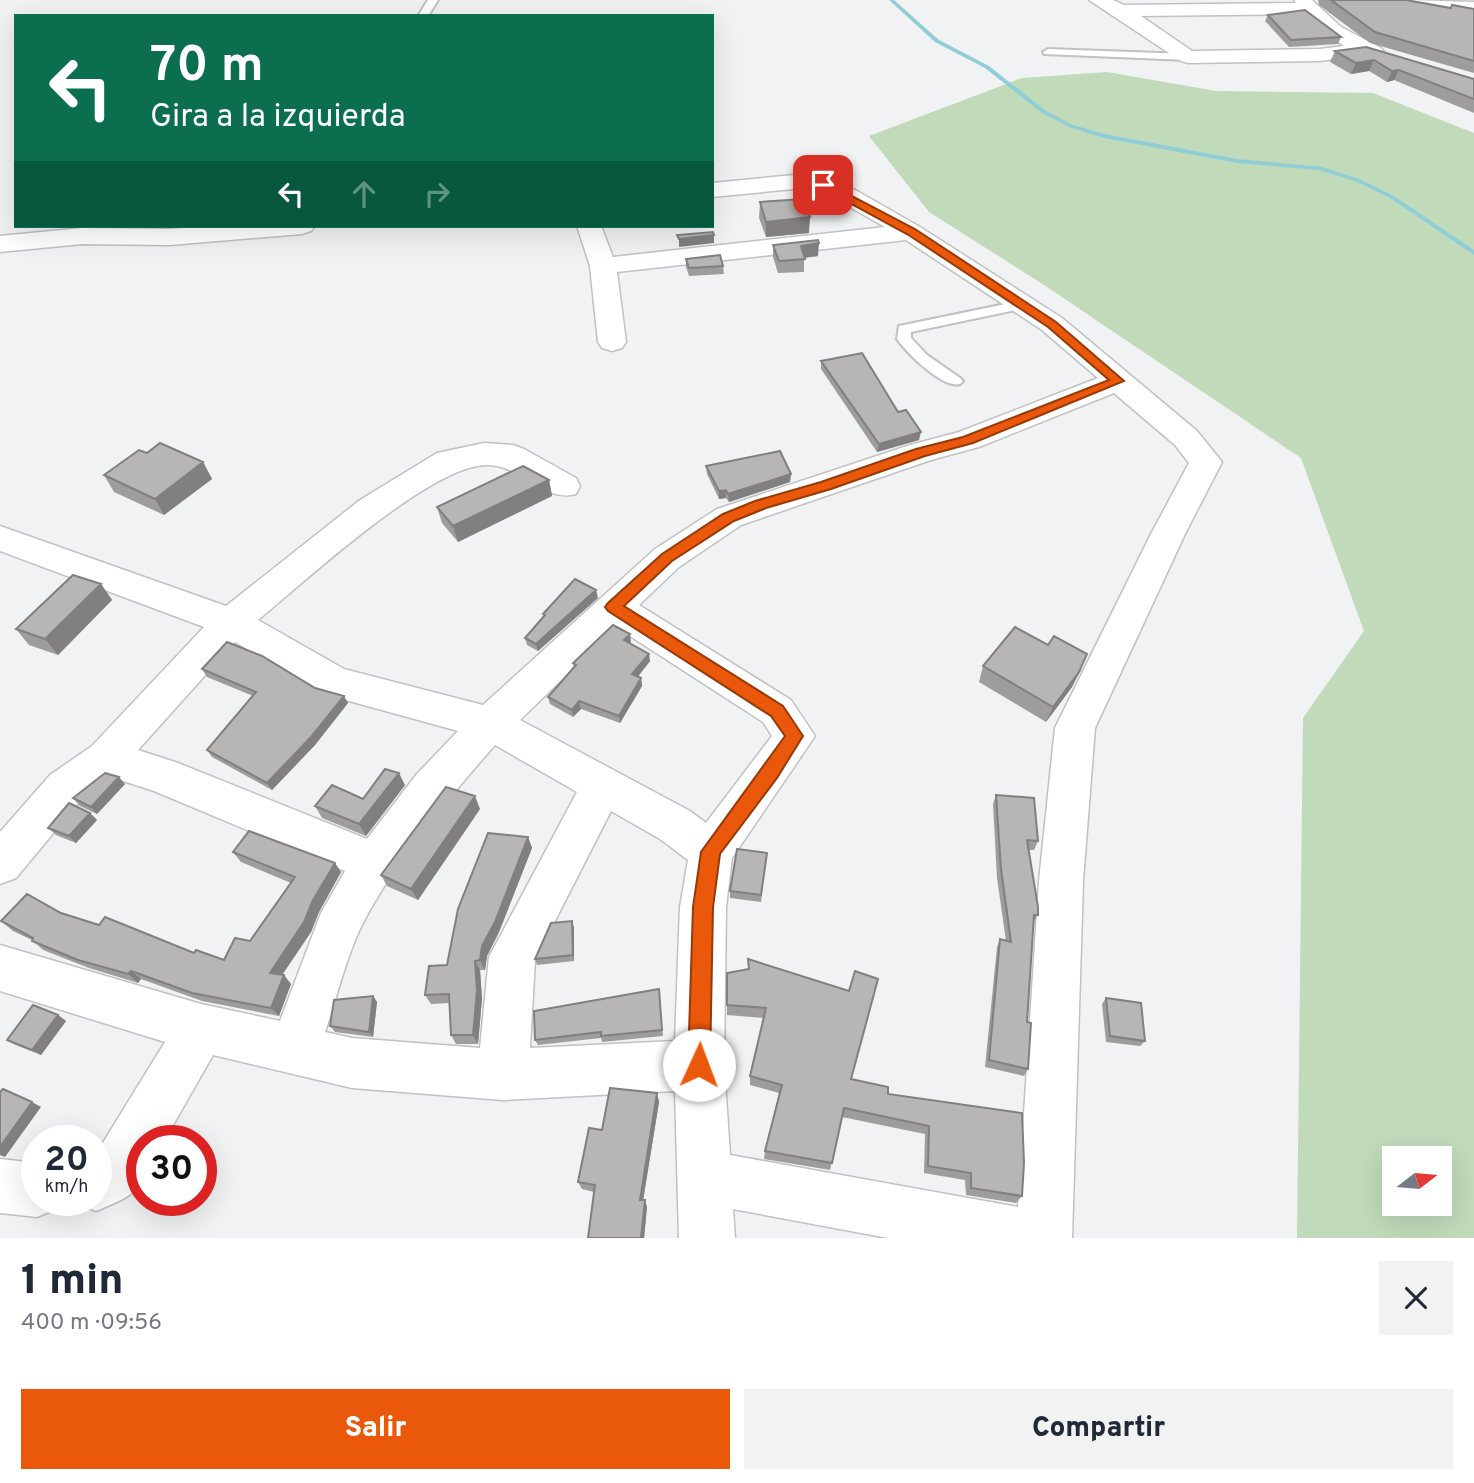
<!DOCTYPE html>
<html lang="es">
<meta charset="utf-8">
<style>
:root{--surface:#fff;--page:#f2f2f3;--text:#1f2937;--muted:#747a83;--accent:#ea580c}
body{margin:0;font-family:Overpass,sans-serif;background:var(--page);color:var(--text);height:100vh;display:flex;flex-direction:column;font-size:26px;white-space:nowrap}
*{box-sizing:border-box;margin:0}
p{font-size:23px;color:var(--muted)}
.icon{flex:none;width:38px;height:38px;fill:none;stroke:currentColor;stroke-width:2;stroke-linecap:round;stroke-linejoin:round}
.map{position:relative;height:1238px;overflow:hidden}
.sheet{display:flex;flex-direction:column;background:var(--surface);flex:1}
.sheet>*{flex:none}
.top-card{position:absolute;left:14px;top:14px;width:700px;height:214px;border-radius:0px;box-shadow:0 7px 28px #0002;background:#0b6e4f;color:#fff;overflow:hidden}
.needle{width:46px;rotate:74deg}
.buttons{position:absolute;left:1382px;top:1146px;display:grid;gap:14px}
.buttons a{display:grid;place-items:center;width:70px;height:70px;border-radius:0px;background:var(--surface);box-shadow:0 7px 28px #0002;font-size:35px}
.speed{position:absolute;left:21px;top:1125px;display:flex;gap:14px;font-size:35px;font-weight:700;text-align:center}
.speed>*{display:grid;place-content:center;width:91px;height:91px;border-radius:50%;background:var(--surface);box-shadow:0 7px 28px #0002;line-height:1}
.speed small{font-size:18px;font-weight:400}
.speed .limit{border:10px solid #d22;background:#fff;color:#111}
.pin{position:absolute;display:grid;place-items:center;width:60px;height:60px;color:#fff;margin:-30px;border-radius:14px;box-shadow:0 4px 10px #0006}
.me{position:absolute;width:77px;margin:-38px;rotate:2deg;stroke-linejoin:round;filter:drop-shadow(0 0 5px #0008)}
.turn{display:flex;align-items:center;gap:24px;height:147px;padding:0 21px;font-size:32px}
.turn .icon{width:91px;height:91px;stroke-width:2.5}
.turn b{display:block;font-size:49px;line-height:60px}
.lanes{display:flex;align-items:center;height:66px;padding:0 21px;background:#0003;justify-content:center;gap:35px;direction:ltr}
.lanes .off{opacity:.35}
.round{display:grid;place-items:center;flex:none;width:74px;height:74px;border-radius:0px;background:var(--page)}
.headline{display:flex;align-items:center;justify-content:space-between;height:119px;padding:0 21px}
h1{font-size:42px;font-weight:800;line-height:52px}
.button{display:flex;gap:14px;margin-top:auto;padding:14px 21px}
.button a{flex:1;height:80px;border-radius:0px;background:var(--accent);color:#fff;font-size:28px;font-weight:800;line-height:80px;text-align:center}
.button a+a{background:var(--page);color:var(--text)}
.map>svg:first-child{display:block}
.green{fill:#c0daba;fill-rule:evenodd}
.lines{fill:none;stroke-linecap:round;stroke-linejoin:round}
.stream{fill:#90cdd6;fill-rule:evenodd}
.service-casing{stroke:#c0c1c3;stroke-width:4}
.minor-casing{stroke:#c0c1c3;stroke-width:3}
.service{fill:#fff;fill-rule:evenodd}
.minor{fill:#fff;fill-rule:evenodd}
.wall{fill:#9e9d9c}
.shaded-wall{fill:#817f7f}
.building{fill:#b8b6b5;stroke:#817f7f;stroke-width:2}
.route{fill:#ea580c;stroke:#983908;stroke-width:2}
</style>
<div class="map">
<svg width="1474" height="1238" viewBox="0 0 1474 1238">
<rect width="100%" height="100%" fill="#f1f2f4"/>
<!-- green -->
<path class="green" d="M1107 72 1216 91 1373 93 1474 133V1238H1297L1303 718 1364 631 1301 458 1041 283 929 212 869 136 1022 78ZM1395 1158H1440V1204H1395Z"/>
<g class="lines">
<!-- stream -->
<path class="stream" d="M889 0H894L939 40 989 66 1046 111 1073 125 1105 134 1237 159 1322 167 1359 179 1394 196 1474 250V255L1390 198 1355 181 1319 170 1237 163 1104 138 1069 127 1042 113 985 68 935 42Z"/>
<!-- service casing -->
<g class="service-casing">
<path id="service" d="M428 0H438L428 16H418Z
M1048 49 1188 54 1193 57 1188 60 1044 54 1043 52Z
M1020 301 1027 305 1025 308 911 332V338L927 355 960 378 963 381 960 384C943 389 907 353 897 339L899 326Z"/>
</g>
<!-- minor casing -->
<g class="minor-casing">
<path id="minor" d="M1089 0H1113L1124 5 1296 3 1294 0H1312L1341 27 1381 48 1384 52 1381 56 1374 58 1363 55 1320 61 1188 63 1181 61ZM1304 14 1318 28 1344 46 1320 49 1192 51 1141 16Z
M1411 0 1474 2V14L1420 5Z
M804 174 831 180 857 191 920 227 1062 318 1197 431 1222 462 1185 534 1095 728 1083 881 1072 1238H888L733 1209 735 1238H679L675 1091 503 1100 352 1088 213 1055 164 1141H142C142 1191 144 1191 96 1211L77 1203 76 1200H96V1154L165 1042 0 991V945L201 1004 280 1021 321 913 345 871 154 791 111 777 80 801 16 878 0 884V832L50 775 92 746 204 627 0 551V526L226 606 360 500 437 453 484 443 513 445 524 449 576 478 580 486 576 494C544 503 522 465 487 465 432 464 304 582 258 620L344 669 483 705 655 549 717 509 910 445 959 432 1098 378 1042 330 906 240 617 272 626 342 622 348 612 351 602 348 598 342 590 266 577 226H601L613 257 885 227 839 201 804 188 712 197V183ZM1114 393 1175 445 1189 463 1151 534 1055 728 1039 881 1018 1207 730 1155 724 1065 726 907 732 858 815 736 791 700 639 605 679 567 741 525 931 460 979 447ZM616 627 763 722 772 736 706 823 690 811 520 720ZM235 642 320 693 458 731 416 775 367 839 178 763 138 750ZM495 745 577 792 489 957 480 1048 352 1038 325 1032C337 997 347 953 364 921 398 857 447 800 495 745ZM611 811 660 839 688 860 680 907 675 1041 530 1048 535 960Z
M214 226H315L311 231 302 234 170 245 82 244 0 252V236L82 228 170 229Z
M0 1159 37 1163V1200H60L56 1209 37 1217 0 1213Z"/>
</g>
<!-- service -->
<use href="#service" class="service"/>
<!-- minor -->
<use href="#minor" class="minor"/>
</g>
<!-- wall -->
<path class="wall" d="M1318 0H1406L1450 8 1474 9V73L1370 43 1319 5Z
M1268 15 1341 37 1338 44 1289 47 1265 21Z
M1335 51 1474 79V113L1394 80 1387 82 1369 71 1351 74 1330 62Z
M760 202 809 233 766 237 759 218Z
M773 245 818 256 804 258V272L778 273 773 257Z
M686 259 723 266 724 274 689 276 686 267Z
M821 361 898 412 919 440 877 452 821 369Z
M147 453 203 462 212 479 164 515 114 492 104 475Z
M706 466 791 474 790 482 729 502 726 498 719 499 707 474Z
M549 480 552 496 458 542 442 523 437 507Z
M101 584 112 600 58 655 29 645 16 629Z
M598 598 538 651 527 645 525 638 543 616V614Z
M631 642 629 643 650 661 638 677 641 678 642 686 620 723 581 709 573 717 550 704 548 697 574 667 573 663Z
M983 666 1081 670 1072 687 1046 722 979 682Z
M202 669 315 688 348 703 315 745 272 790 212 757 207 750 253 696 207 677Z
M125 784 97 814 80 806 73 798Z
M405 785 366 836 322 818 315 806 363 799Z
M996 795 1038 841 1034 850H1029L1038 915 1033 923 1027 1022 1028 1069 1024 1076 985 1067 997 947 1000 939 1006 941 997 878 993 804Z
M480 809 418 900 387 886 381 875Z
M90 813 97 820 76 843 56 835 48 828Z
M528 837 532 848 499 932 487 956 485 970H480L482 999 478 1044H456L451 1035 449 1003 431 1004 425 995 447 965Z
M233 852 341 872 319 912 311 932 282 975 291 984 279 1016 202 1001 141 979 138 983 89 968 43 950 32 940 13 931 1 921 61 913 194 953 224 960 250 941 291 883 241 862Z
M767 853 761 902 730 898V891Z
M574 927V961L537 965 535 959Z
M748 959 851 1079 888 1094 1022 1196 1016 1203 966 1195 965 1180 924 1173 925 1134 842 1117 830 1170 764 1159 765 1151 779 1093 750 1085V1076L764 1018 727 1015V973L748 969Z
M659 989 663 1036 602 1042 601 1038 538 1045 535 1040Z
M373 996 377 1002 373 1037 335 1032 330 1026Z
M1106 998 1145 1041 1140 1046 1106 1042 1102 1004Z
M58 1015 66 1021 41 1055 16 1045 7 1040Z
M657 1093 659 1102 643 1200 647 1207 644 1238H588L594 1192 582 1189 578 1182 602 1130Z"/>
<!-- shaded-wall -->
<path class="shaded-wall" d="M1374 60 1369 71 1351 74 1356 63Z
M1399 70 1394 80 1387 82 1392 71Z
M810 217 809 233 766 237V222Z
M714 235V243L679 247V239Z
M819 243 818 256 801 258V246Z
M921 432 919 440 877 452 879 444Z
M203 462 212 479 164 515 155 499Z
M791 474 790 482 729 502 728 494Z
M549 480 552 496 458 542 453 526Z
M726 490V498L719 499V491Z
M101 584 112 600 58 655 45 639Z
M596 590 598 598 538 651 536 644Z
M630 634 631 642 625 648 624 640Z
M649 654 650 661 633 682 632 674Z
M1087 654 1072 687 1046 722 1053 707Z
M641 678 642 686 620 723 619 716Z
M344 696 348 703 315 745 272 790 267 783Z
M579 701 581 709 573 717 572 710Z
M399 773 405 785 366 836 359 824Z
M119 777 125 784 97 814 91 807Z
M475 796 480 809 418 900 411 889Z
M90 813 97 820 76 843 69 836Z
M528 837 532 848 499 932 487 956 485 970 480 960 482 946Z
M335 863 341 872 319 912 311 932 278 981 270 973Z
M572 921 574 927V961L573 955Z
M475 961 480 970 482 999 478 1044 473 1035Z
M131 971 141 979 138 983 128 974Z
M284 975 291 984 279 1016 271 1008Z
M373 996 377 1002 373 1037 369 1032Z
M58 1015 66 1021 41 1055 32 1050Z
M657 1093 659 1102 642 1207 640 1200Z
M32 1102 41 1107 5 1157 0 1155V1147Z
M645 1200 647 1207 644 1238H641Z"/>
<!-- building -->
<path class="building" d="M1331 0H1406L1451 8 1452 5 1474 9V61L1375 32Z
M1305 10 1341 37 1291 40 1268 15Z
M1366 47 1474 79V99L1399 70 1392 71 1374 60 1356 63 1335 51Z
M803 199 810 217 766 222 760 202Z
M713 232 714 235 679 239 677 235Z
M818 240 819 243 801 246 805 259 779 261 773 245Z
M720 255 723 266 689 268 686 259Z
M862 353 898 412 906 410 921 432 879 444 821 361Z
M160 443 203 462 155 499 104 475 139 450 147 453Z
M780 451 791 474 728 494 726 490 719 491 706 466Z
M523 466 549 480 453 526 437 507Z
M73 575 101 584 45 639 16 629Z
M575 579 596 590 536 644 525 638 545 615 543 614Z
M613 625 630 634 624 640 649 654 632 674 641 678 619 716 579 701 572 710 548 697 576 665 573 663Z
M1015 627 1048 645 1054 636 1087 654 1079 672 1053 707 983 666Z
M227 642 262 656 315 688 344 696 311 737 267 783 207 750 256 692 202 669Z
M385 769 399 773 359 824 315 806 332 785 363 799Z
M105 773 119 777 91 807 73 798Z
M446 787 475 796 411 889 381 875Z
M996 795 1034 798 1038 841 1027 840 1038 907V915H1034L1027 1022 1031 1023 1028 1069 989 1060 1000 939 1011 942 1001 869Z
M69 803 90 813 69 836 48 828Z
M249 831 335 863 312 902 304 922 270 973 284 975 271 1008 192 993 131 971 128 974 78 960 32 941 33 938 1 921 27 894 61 913 99 925 105 917 194 953 196 950 224 960 235 938 250 941 295 877 233 852Z
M488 833 528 837 495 922 482 946 480 960 475 961 477 990 473 1035H451L449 994 425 995 429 966 447 965 458 909Z
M737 849 767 853 761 895 730 891Z
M572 921 573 955 535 959 551 923Z
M748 959 849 991 855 971 878 979 851 1079 888 1087V1094L1022 1113 1024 1163 1022 1196 971 1188V1173L928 1166 929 1126 844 1108 832 1163 765 1151 782 1085 750 1076 766 1008 727 1005V973L749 969Z
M659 989 662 1030 601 1036V1032L535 1040 534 1011Z
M373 996 369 1032 330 1026 334 1000Z
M1106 998 1141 1003 1145 1041 1110 1036Z
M33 1005 58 1015 32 1050 7 1040Z
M610 1088 657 1093 640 1200H645L641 1238H588L595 1185 578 1182 589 1128 602 1130Z
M3 1089 32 1102 0 1147V1092Z"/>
<!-- route -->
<path class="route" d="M820 183H827L915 229 1056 322 1124 381 973 443 925 456 831 489 766 508 734 521 672 561 624 606 783 706 803 736 777 778 720 854 713 907 710 1065 706 1073 699 1076 691 1073 688 1065 693 907 701 852 785 736 771 716 608 611 605 607 608 603 662 554 723 514 755 501 821 482 916 449 963 437 1109 380 1048 327 907 234 820 187Z"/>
</svg>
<div class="buttons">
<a><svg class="needle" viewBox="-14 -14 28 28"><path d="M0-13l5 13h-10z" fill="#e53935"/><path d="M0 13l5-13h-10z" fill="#747a83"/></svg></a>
</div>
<div class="speed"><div>20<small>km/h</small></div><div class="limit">30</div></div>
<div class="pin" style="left:823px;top:185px;background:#d93025"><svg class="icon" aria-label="arrive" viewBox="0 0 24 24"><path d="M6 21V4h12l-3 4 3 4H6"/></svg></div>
<svg class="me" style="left:699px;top:1065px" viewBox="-20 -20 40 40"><circle r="19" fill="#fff"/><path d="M0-13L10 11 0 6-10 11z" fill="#ea580c"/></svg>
<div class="top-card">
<div class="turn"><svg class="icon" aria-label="left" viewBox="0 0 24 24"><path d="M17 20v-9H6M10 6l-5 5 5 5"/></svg><div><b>70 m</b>Gira a la izquierda</div></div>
<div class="lanes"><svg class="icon" aria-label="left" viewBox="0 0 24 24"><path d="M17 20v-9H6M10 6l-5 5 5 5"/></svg><svg class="icon off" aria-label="ahead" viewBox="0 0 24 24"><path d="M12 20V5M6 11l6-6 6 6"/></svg><svg class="icon off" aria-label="right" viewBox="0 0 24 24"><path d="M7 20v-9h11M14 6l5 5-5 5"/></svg></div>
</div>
</div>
<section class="sheet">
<div class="headline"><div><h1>1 min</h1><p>400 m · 09:56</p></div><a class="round"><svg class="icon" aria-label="close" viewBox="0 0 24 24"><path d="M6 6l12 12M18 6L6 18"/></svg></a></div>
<div class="button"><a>Salir</a><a>Compartir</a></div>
</section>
